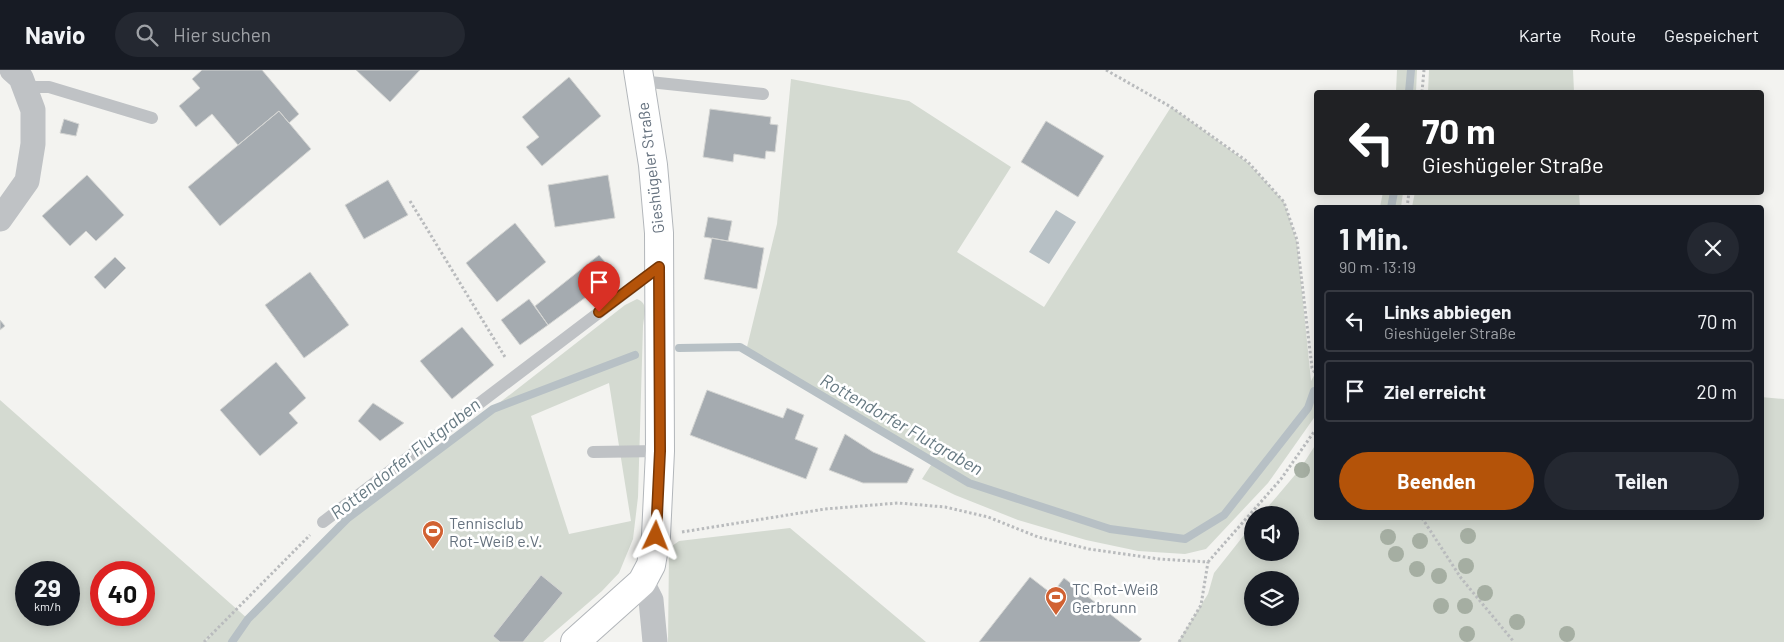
<!DOCTYPE html>
<html lang="de">
<meta charset="utf-8">
<style>
:root{--surface:#171b24;--page:#242831;--text:#f1f3f6;--muted:#9ea1a6;--line:#363941;--accent:#b45309}
body{margin:0;font-family:Barlow,sans-serif;background:var(--page);color:var(--text);height:100vh;display:flex;flex-direction:column;font-size:19px;white-space:nowrap}
*{box-sizing:border-box;margin:0}
p{font-size:16px;color:var(--muted)}
.icon{flex:none;width:28px;height:28px;fill:none;stroke:currentColor;stroke-width:2;stroke-linecap:round;stroke-linejoin:round}
.map{position:relative;flex:1;overflow:hidden}
.side{position:absolute;left:1314px;top:135px;width:450px;height:315px;display:flex;flex-direction:column;background:var(--surface);border-radius:5px;box-shadow:0 2px 12px #0003}
.side>*{flex:none}
.top-card{position:absolute;left:1314px;top:20px;width:450px;height:105px;border-radius:5px;box-shadow:0 2px 12px #0003;background:#202124;color:#fff;overflow:hidden}
.buttons{position:absolute;left:1244px;top:436px;display:grid;gap:10px}
.buttons a{display:grid;place-items:center;width:55px;height:55px;border-radius:50%;background:var(--surface);box-shadow:0 2px 12px #0003;font-size:25px}
.speed{position:absolute;left:15px;top:491px;display:flex;gap:10px;font-size:25px;font-weight:700;text-align:center}
.speed>*{display:grid;place-content:center;width:65px;height:65px;border-radius:50%;background:var(--surface);box-shadow:0 2px 12px #0003;line-height:1}
.speed small{font-size:12px;font-weight:400}
.speed .limit{border:8px solid #d22;background:#fff;color:#111}
.pin{position:absolute;display:grid;place-items:center;width:42px;height:42px;color:#fff;margin:-51px -21px;border-radius:50% 50% 50% 0;rotate:-45deg;box-shadow:0 0 5px #0007}
.pin .icon{rotate:45deg}
.me{position:absolute;width:55px;margin:-28px;rotate:2deg;stroke-linejoin:round;filter:drop-shadow(0 0 4px #0008)}
.turn{display:flex;align-items:center;gap:18px;height:105px;padding:0 25px;font-size:22px}
.turn .icon{width:65px;height:65px;stroke-width:2.5}
.turn b{display:block;font-size:35px;line-height:42px}
.round{display:grid;place-items:center;flex:none;width:52px;height:52px;border-radius:26px;background:var(--page)}
.head{display:flex;align-items:center;justify-content:space-between;height:85px;padding:0 25px}
h1{font-size:30px;font-weight:700;line-height:38px}
.action{display:flex;gap:10px;margin-top:auto;padding:10px 25px}
.action a{flex:1;height:58px;border-radius:30px;background:var(--accent);color:#fff;font-size:20px;font-weight:700;line-height:58px;text-align:center}
.action a+a{background:var(--page);color:var(--text)}
ul{padding:0;list-style:none}
li{display:flex;align-items:center;gap:15px;height:62px;margin:0 10px 8px;padding:0 15px;border:2px solid var(--line);border-radius:5px}
li div{flex:1}
li b{display:block;font-size:19px}
li em{font-style:normal}
header{display:flex;align-items:center;gap:30px;box-sizing:border-box;height:70px;padding:0 25px;background:var(--surface);border-bottom:1px solid var(--line)}
header strong{font-size:24px}
nav{display:flex;gap:28px;margin-inline-start:auto;font-size:18px}
.search{width:350px;height:45px;background:var(--page);display:flex;align-items:center;gap:12px;box-sizing:border-box;padding:0 18px;border-radius:28px;color:var(--muted);font-size:19px}
.map>svg:first-child{display:block}
.green{fill:#d4dad1;fill-rule:evenodd}
.water{fill:#b7c0c5}
.lines{fill:none;stroke-linecap:round;stroke-linejoin:round}
.stream{stroke:#b7c0c5;stroke-width:8}
.building{fill:#a5abb0;stroke:#d4d5d3}
.secondary-casing{stroke:#b2b6ba;stroke-width:30}
.path{stroke:#b9bbbd;stroke-width:3;stroke-dasharray:2.5 2.5;stroke-linecap:butt}
.lane{stroke:#bfc2c5;stroke-width:12}
.street{stroke:#bfc2c5;stroke-width:25}
.secondary{stroke:#fff;stroke-width:28}
.tree{fill:#a5aea2}
.route-casing{stroke:#753606;stroke-width:12}
.route{stroke:#b45309;stroke-width:9}
.labels{text-anchor:middle;dominant-baseline:central;stroke-width:5;stroke-linejoin:round;paint-order:stroke}
.street-label{font-size:16px;fill:#65717e;stroke:#fff}
.poi-label{font-size:16px;fill:#65717e;stroke:#fff;text-anchor:start}
.water-label{font-size:18px;font-style:italic;fill:#667982;stroke:#fff}
</style>
<header>
<strong>Navio</strong>
<div class="search"><svg class="icon" aria-label="search" viewBox="0 0 24 24"><circle cx="10" cy="10" r="6"/><path d="M15 15l6 6"/></svg>Hier suchen</div>
<nav><a>Karte</a><a>Route</a><a>Gespeichert</a></nav>
</header>
<div class="map">
<svg width="1784" height="572" viewBox="0 0 1784 572">
<rect width="100%" height="100%" fill="#f3f3f0"/>
<!-- green -->
<path class="green" d="M1397 0H1417L1416 22H1396Z
M1429 0H1573L1574 22H1428Z
M791 9 909 31 1011 97 957 182 1044 237 1171 37 1248 93 1284 132 1297 172 1311 311 1316 302V345L1268 413 1206 479 1185 484 1138 481 1086 470 1018 450 955 425 922 409 933 392 746 281 777 154Z
M1383 122 1403 123 1401 137H1380Z
M1415 122 1579 123 1580 137H1412Z
M637 229C649 233 644 245 643 256L638 427 633 469 619 503 602 521 543 572H205L214 561 204 572H0V330L248 549 349 447 444 376 625 235ZM609 313 631 451 569 464 531 346ZM26 502H69V545H26ZM101 502H144V545H101Z
M1761 327 1784 329V572H1178L1208 524 1214 503 1252 455V482H1290V445H1261L1300 399 1316 374V448H1761ZM1252 510H1290V548H1252Z
M790 458 926 572H668L669 483 672 476 679 471Z"/>
<!-- water -->
<path class="water" d="M1056 140 1076 152 1049 194 1029 182Z"/>
<g class="lines">
<!-- stream -->
<path class="stream" d="M1409 22 1411 0
M1391 138 1394 122
M679 278 740 277 969 413 1110 459 1185 469 1224 445 1308 338 1314 321
M232 572 248 549 348 448 493 339 635 285"/>
</g>
<!-- building -->
<path class="building" d="M202 0H262L299 44 289 53 279 41 238 75 212 44 196 57 179 36 200 18 192 9Z
M356 0H420L390 32Z
M569 7 601 46 542 96 526 77 539 67 522 47Z
M710 39 771 47 770 54 778 55 775 82 766 81 765 89 734 84 733 92 703 87Z
M279 41 311 79 220 156 188 117Z
M64 49 79 54 76 66 60 63Z
M1046 51 1104 86 1078 127 1021 92Z
M87 105 124 145 96 171 86 161 70 176 42 146Z
M608 105 615 148 555 157 548 115Z
M388 110 408 145 364 169 345 135Z
M708 147 732 151 728 171 704 167Z
M515 153 546 192 497 232 466 193Z
M712 168 764 178 757 219 704 209Z
M599 185 616 205 548 255 535 236Z
M115 187 126 198 105 219 94 207Z
M310 202 349 255 304 288 265 235Z
M529 229 548 255 520 275 501 250Z
M0 250 5 256 0 260Z
M462 257 494 295 452 329 420 291Z
M276 292 306 328 289 343 298 353 260 386 220 340Z
M707 320 783 348 787 338 804 345 795 369 818 378 806 409 690 365Z
M373 333 404 353 380 371 358 351Z
M845 364 873 382 914 399 907 413H863L829 400Z
M541 505 563 523 523 572H500L493 566Z
M1030 507 1052 524 1064 508 1142 569 1139 572H979Z"/>
<g class="lines">
<!-- secondary casing -->
<g class="secondary-casing">
<path id="secondary" d="M575 572 642 512 651 495 656 466 660 381 659 163 653 95 638 0"/>
</g>
<!-- path -->
<path class="path" d="M1106 0 1171 37 1248 92 1284 132 1297 170 1312 298 1316 305
M1422 22 1424 0
M410 131 505 287
M1407 138 1409 122
M1422 448 1461 508 1514 572
M682 462 825 439 898 433 945 437 988 447 1038 467 1089 479 1159 489 1208 492
M1208 492 1281 409 1316 359
M204 572 310 465
M1179 572 1201 535 1208 492"/>
<!-- lane -->
<path class="lane" d="M640 11 763 24
M24 17H49L152 48
M593 382 660 381
M323 452 659 197"/>
<!-- street -->
<path class="street" d="M0 149 27 111 33 74V40L21 8 12 0
M642 512 651 530 655 572"/>
<!-- secondary -->
<use href="#secondary" class="secondary"/>
</g>
<!-- trees -->
<g class="tree">
<circle cx="1302" cy="400" r="8"/>
<circle cx="1468" cy="466" r="8"/>
<circle cx="1388" cy="467" r="8"/>
<circle cx="1420" cy="471" r="8"/>
<circle cx="1396" cy="484" r="8"/>
<circle cx="1466" cy="496" r="8"/>
<circle cx="1417" cy="499" r="8"/>
<circle cx="1439" cy="506" r="8"/>
<circle cx="1485" cy="523" r="8"/>
<circle cx="1441" cy="536" r="8"/>
<circle cx="1465" cy="536" r="8"/>
<circle cx="1517" cy="552" r="8"/>
<circle cx="1467" cy="564" r="8"/>
<circle cx="1567" cy="564" r="8"/>
</g>
<g class="lines">
<!-- route casing -->
<g class="route-casing">
<path id="route" d="M599 242 659 197 660 381 656 466"/>
</g>
<!-- route -->
<use href="#route" class="route"/>
</g>
<!-- icons -->
<defs>
<g id="stadium-pin" transform="scale(1.125)"><path d="M0 17L-7.5 6A9.5 9.5 0 1 1 7.5 6Z" fill="#d16132" stroke="#fff"/><path d="M0-5a6.5 5 0 1 0 0 10a6.5 5 0 1 0 0-10ZM-3.5-1.8h7v3.6h-7Z" fill="#fff"/></g>
</defs>
<g fill-rule="evenodd">
<use href="#stadium-pin" x="433" y="461"/>
<use href="#stadium-pin" x="1056" y="527"/>
</g>
<g class="labels">
<!-- street labels -->
<g class="street-label">
<text transform="translate(650 98) rotate(-97)">Gieshügeler Straße</text>
</g>
<!-- poi labels -->
<g class="poi-label">
<text x="449" y="452">Tennisclub<tspan x="449" dy="18">Rot-Weiß e.V.</tspan></text>
<text x="1072" y="518">TC Rot-Weiß<tspan x="1072" dy="18">Gerbrunn</tspan></text>
</g>
<!-- water labels -->
<g class="water-label">
<text transform="translate(902 354) rotate(30)">Rottendorfer Flutgraben</text>
<text transform="translate(405 388) rotate(-38)">Rottendorfer Flutgraben</text>
</g>
</g>
</svg>
<div class="buttons">
<a><svg class="icon" aria-label="sound" viewBox="0 0 24 24"><path d="M4 9h4l5-4v14l-5-4H4zM17 9q2 3 0 6"/></svg></a>
<a><svg class="icon" aria-label="layers" viewBox="0 0 24 24"><path d="M12 4l9 5-9 5-9-5zM3 14l9 5 9-5"/></svg></a>
</div>
<div class="speed"><div>29<small>km/h</small></div><div class="limit">40</div></div>
<div class="pin" style="left:599px;top:242px;background:#d93025"><svg class="icon" aria-label="arrive" viewBox="0 0 24 24"><path d="M6 21V4h12l-3 4 3 4H6"/></svg></div>
<svg class="me" style="left:656px;top:466px" viewBox="-20 -20 40 40"><path d="M0-17L14 15 0 8-14 15z" fill="#b45309" stroke="#fff" stroke-width="4"/></svg>
<div class="top-card">
<div class="turn"><svg class="icon" aria-label="left" viewBox="0 0 24 24"><path d="M17 20v-9H6M10 6l-5 5 5 5"/></svg><div><b>70 m</b>Gieshügeler Straße</div></div>
</div>
<section class="side">
<div class="head"><div><h1>1 Min.</h1><p>90 m · 13:19</p></div><a class="round"><svg class="icon" aria-label="close" viewBox="0 0 24 24"><path d="M6 6l12 12M18 6L6 18"/></svg></a></div>
<ul>
<li><svg class="icon" aria-label="left" viewBox="0 0 24 24"><path d="M17 20v-9H6M10 6l-5 5 5 5"/></svg><div><b>Links abbiegen</b><p>Gieshügeler Straße</p></div><em>70 m</em></li>
<li><svg class="icon" aria-label="arrive" viewBox="0 0 24 24"><path d="M6 21V4h12l-3 4 3 4H6"/></svg><div><b>Ziel erreicht</b></div><em>20 m</em></li>
</ul>
<div class="action"><a>Beenden</a><a>Teilen</a></div>
</section>
</div>
